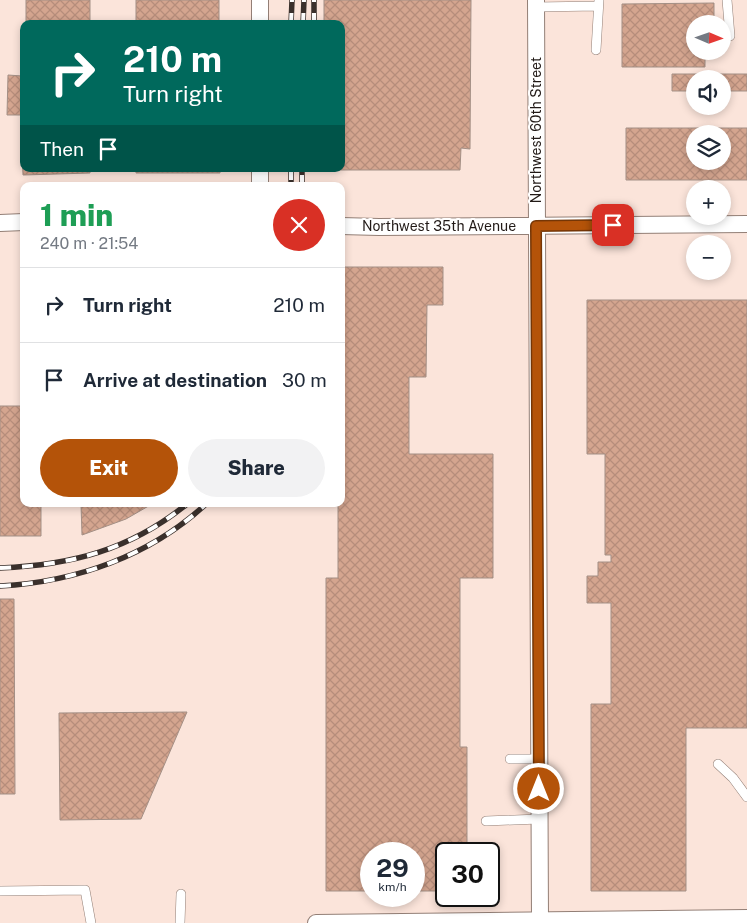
<!DOCTYPE html>
<meta charset="utf-8">
<style>
:root{--surface:#fff;--page:#f2f2f3;--text:#1f2937;--muted:#747a83;--line:#e0e1e3;--accent:#b45309}
body{margin:0;font-family:"Public Sans",sans-serif;background:var(--page);color:var(--text);height:100vh;display:flex;flex-direction:column;font-size:19px;white-space:nowrap}
*{box-sizing:border-box;margin:0}
p{font-size:16px;color:var(--muted)}
.icon{flex:none;width:28px;height:28px;fill:none;stroke:currentColor;stroke-width:2;stroke-linecap:round;stroke-linejoin:round}
.map{position:relative;flex:1;overflow:hidden}
.panel{position:absolute;left:20px;top:182px;width:325px;height:325px;display:flex;flex-direction:column;background:var(--surface);border-radius:10px;box-shadow:0 2px 8px #0003}
.panel>*{flex:none}
.top-card{position:absolute;left:20px;top:20px;width:325px;height:152px;border-radius:10px;box-shadow:0 2px 8px #0003;background:#00695c;color:#fff;overflow:hidden}
.needle{width:32px;rotate:92deg}
.controls{position:absolute;left:686px;top:15px;display:grid;gap:10px}
.controls a{display:grid;place-items:center;width:45px;height:45px;border-radius:50%;background:var(--surface);box-shadow:0 2px 8px #0003;font-size:25px}
.speed{position:absolute;left:360px;top:842px;display:flex;gap:10px;font-size:25px;font-weight:700;text-align:center}
.speed>*{display:grid;place-content:center;width:65px;height:65px;border-radius:50%;background:var(--surface);box-shadow:0 2px 8px #0003;line-height:1}
.speed small{font-size:12px;font-weight:400}
.speed .limit{border:2px solid #111;border-radius:8px;background:#fff;color:#111}
.pin{position:absolute;display:grid;place-items:center;width:42px;height:42px;color:#fff;margin:-21px;border-radius:10px;box-shadow:0 2px 8px #0006}
.me{position:absolute;width:55px;margin:-28px;rotate:0deg;stroke-linejoin:round;filter:drop-shadow(0 0 4px #0008)}
.turn{display:flex;align-items:center;gap:18px;height:105px;padding:0 20px;font-size:22px}
.turn .icon{width:65px;height:65px;stroke-width:2.5}
.turn b{display:block;font-size:35px;line-height:42px}
.then{display:flex;align-items:center;height:48px;padding:0 20px;background:#0003;gap:10px;font-size:19px}
.round{display:grid;place-items:center;flex:none;width:52px;height:52px;border-radius:26px;background:var(--page)}
.summary{display:flex;align-items:center;justify-content:space-between;height:85px;padding:0 20px}
h1{font-size:30px;font-weight:800;line-height:38px;color:#1e9e55}
.cta{display:flex;gap:10px;margin-top:auto;padding:10px 20px}
.cta a{flex:1;height:58px;border-radius:30px;background:var(--accent);color:#fff;font-size:20px;font-weight:800;line-height:58px;text-align:center}
.cta a+a{background:var(--page);color:var(--text)}
ul{padding:0;list-style:none}
li{display:flex;align-items:center;gap:15px;height:75px;padding:0 20px;border-top:1px solid var(--line)}
li div{flex:1}
li b{display:block;font-size:19px}
li em{font-style:normal}
.map>svg:first-child{display:block}
.building{fill:url(#building-cross-hatch);stroke:#a38f85;fill-rule:evenodd}
.lines{fill:none;stroke-linecap:round;stroke-linejoin:round}
.lane-casing{stroke:#937f76;stroke-width:10}
.street-casing{stroke:#937f76;stroke-width:18}
.lane{stroke:#fff;stroke-width:9}
.street{stroke:#fff;stroke-width:16}
.rail-casing{stroke:#3a302c;stroke-width:5.5}
.rail{stroke:#fff;stroke-width:4;stroke-dasharray:11;stroke-linecap:butt}
.route-casing{stroke:#753606;stroke-width:12}
.route{stroke:#b45309;stroke-width:9}
.labels{text-anchor:middle;dominant-baseline:central;stroke-width:4;stroke-linejoin:round;paint-order:stroke}
.street-label{font-size:14px;fill:#221a17;stroke:#fff}
</style>
<div class="map">
<svg width="747" height="923" viewBox="0 0 747 923">
<defs>
<pattern id="building-cross-hatch" width="8" height="8" patternUnits="userSpaceOnUse" patternTransform="scale(1.25)"><rect width="8" height="8" fill="#d4a58f"/><path d="M0 0l8 8M0 8l8-8" fill="none" stroke="#b68d7b"/></pattern>
</defs>
<rect width="100%" height="100%" fill="#fbe4da"/>
<!-- building -->
<path class="building" d="M26 0H90V24H26Z
M136 0H219V24H136Z
M324 0H471L470 149 461 148 460 170H336V169H341V24H324Z
M714 3V24H695V51H705V67H622V4Z
M672 74H747V91H722V79H695V91H672Z
M8 75 22 76V115H7Z
M21 126H24V169H90V173L23 175Z
M626 128H747V180H626ZM695 134H722V161H695Z
M136 169H220V173H136Z
M341 267H443V305H427L426 377H409V454H493V578H460V747H467V854H446V891H414V854H371V891H326V578H338V504H341Z
M587 300H747V728H686V891H591V704H611V603H587V576H598V562H611V555H605V454H587Z
M0 406H24V504H41V536H0Z
M81 504H152L126 519 82 535Z
M0 599H14L15 794H0Z
M187 712 141 819 60 820 59 713Z"/>
<g class="lines">
<!-- lane casing -->
<g class="lane-casing">
<path id="lane" d="M727 0 730 36
M536 7 598 6
M596 50 599 0
M510 759H539
M718 764 733 778 747 797
M486 821 539 819
M0 891 85 890 91 923
M180 923 181 894"/>
</g>
<!-- street casing -->
<g class="street-casing">
<path id="street" d="M536 0 540 920
M260 24V0
M260 186V169
M0 223 24 222
M341 226 379 227 747 224
M316 923 747 918"/>
</g>
<!-- lane -->
<use href="#lane" class="lane"/>
<!-- street -->
<use href="#street" class="street"/>
<!-- rail casing -->
<g class="rail-casing">
<path id="rail" d="M291 24 292 0
M303 24 304 0
M314 24V0
M291 169V186
M302 186V169
M0 568C72 565 130 550 187 504
M0 586C76 582 150 556 206 504"/>
</g>
<!-- rail -->
<use href="#rail" class="rail"/>
</g>
<g class="lines">
<!-- route casing -->
<g class="route-casing">
<path id="route" d="M539 789 536 226 613 225"/>
</g>
<!-- route -->
<use href="#route" class="route"/>
</g>
<g class="labels">
<!-- street labels -->
<g class="street-label">
<text transform="translate(536 130) rotate(-90)">Northwest 60th Street</text>
<text x="439" y="226">Northwest 35th Avenue</text>
</g>
</g>
</svg>
<div class="controls">
<a><svg class="needle" viewBox="-14 -14 28 28"><path d="M0-13l5 13h-10z" fill="#e53935"/><path d="M0 13l5-13h-10z" fill="#747a83"/></svg></a>
<a><svg class="icon" aria-label="sound" viewBox="0 0 24 24"><path d="M4 9h4l5-4v14l-5-4H4zM17 9q2 3 0 6"/></svg></a>
<a><svg class="icon" aria-label="layers" viewBox="0 0 24 24"><path d="M12 4l9 5-9 5-9-5zM3 14l9 5 9-5"/></svg></a>
<a>+</a>
<a>−</a>
</div>
<div class="speed"><div>29<small>km/h</small></div><div class="limit">30</div></div>
<div class="pin" style="left:613px;top:225px;background:#d93025"><svg class="icon" aria-label="arrive" viewBox="0 0 24 24"><path d="M6 21V4h12l-3 4 3 4H6"/></svg></div>
<svg class="me" style="left:539px;top:789px" viewBox="-20 -20 40 40"><circle r="17" fill="#b45309" stroke="#fff" stroke-width="3"/><path d="M0-11L8 9 0 5-8 9z" fill="#fff"/></svg>
<div class="top-card">
<div class="turn"><svg class="icon" aria-label="right" viewBox="0 0 24 24"><path d="M7 20v-9h11M14 6l5 5-5 5"/></svg><div><b>210 m</b>Turn right</div></div>
<div class="then">Then<svg class="icon" aria-label="arrive" viewBox="0 0 24 24"><path d="M6 21V4h12l-3 4 3 4H6"/></svg></div>
</div>
<section class="panel">
<div class="summary"><div><h1>1 min</h1><p>240 m · 21:54</p></div><a class="round" style="background:#d93025;color:#fff"><svg class="icon" aria-label="close" viewBox="0 0 24 24"><path d="M6 6l12 12M18 6L6 18"/></svg></a></div>
<ul>
<li><svg class="icon" aria-label="right" viewBox="0 0 24 24"><path d="M7 20v-9h11M14 6l5 5-5 5"/></svg><div><b>Turn right</b></div><em>210 m</em></li>
<li><svg class="icon" aria-label="arrive" viewBox="0 0 24 24"><path d="M6 21V4h12l-3 4 3 4H6"/></svg><div><b>Arrive at destination</b></div><em>30 m</em></li>
</ul>
<div class="cta"><a>Exit</a><a>Share</a></div>
</section>
</div>
